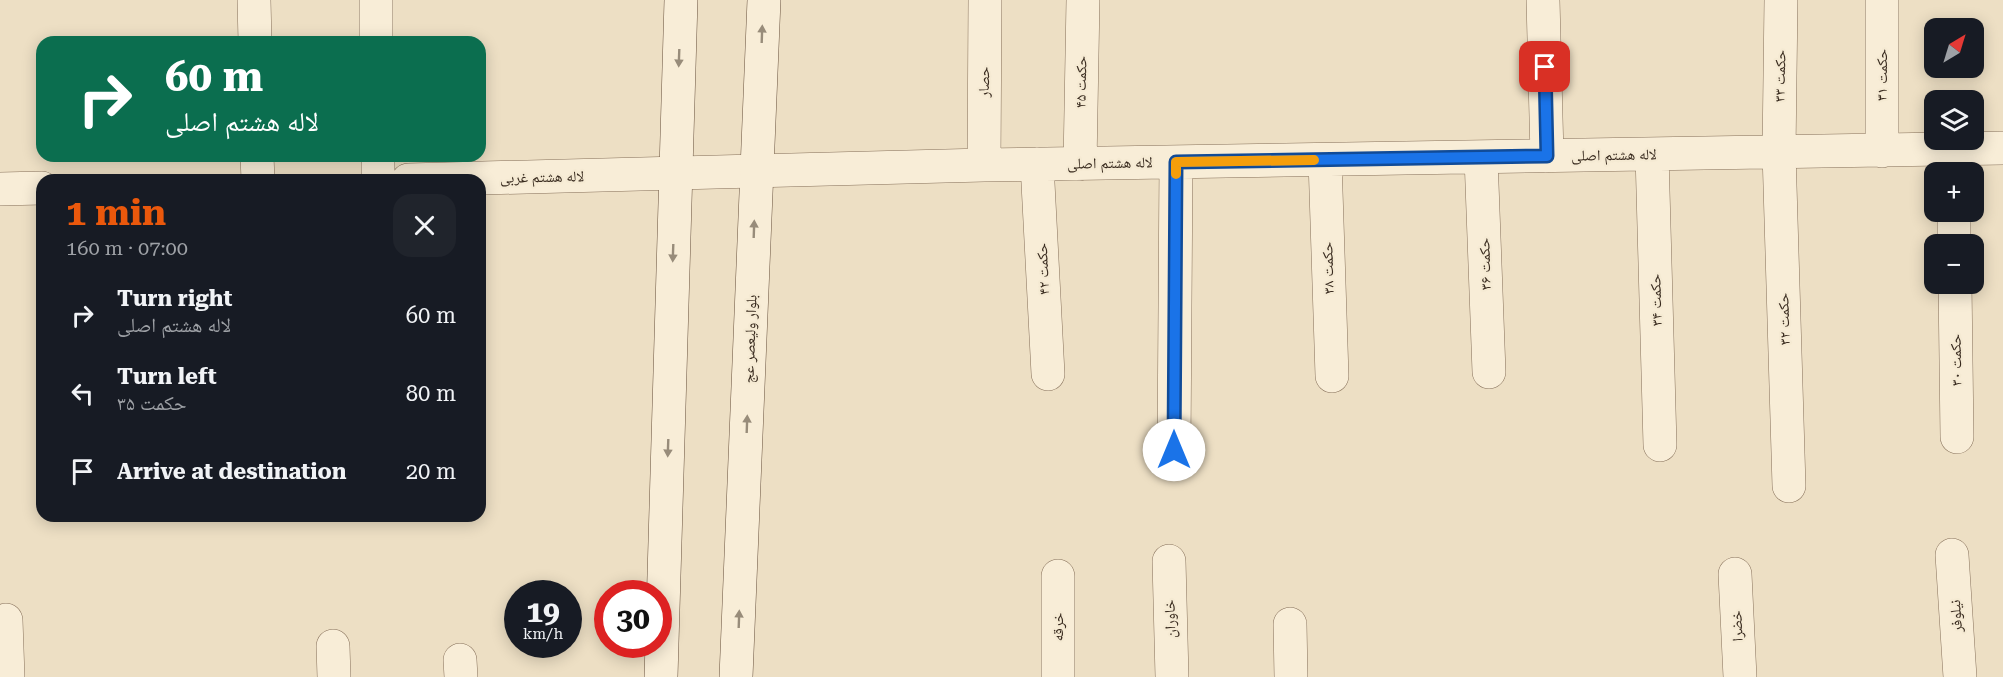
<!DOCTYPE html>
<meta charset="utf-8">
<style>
:root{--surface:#171b24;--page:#20242c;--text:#f1f3f6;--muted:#9ea1a6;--accent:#ea580c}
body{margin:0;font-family:"Roboto Serif","Noto Naskh Arabic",serif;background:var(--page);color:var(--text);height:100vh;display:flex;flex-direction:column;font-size:22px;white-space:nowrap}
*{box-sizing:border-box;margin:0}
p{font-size:20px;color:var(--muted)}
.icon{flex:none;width:33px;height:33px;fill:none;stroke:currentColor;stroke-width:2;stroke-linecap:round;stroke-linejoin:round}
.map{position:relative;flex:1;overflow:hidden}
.drawer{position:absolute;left:36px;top:174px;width:450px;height:348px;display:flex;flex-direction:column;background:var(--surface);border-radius:18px;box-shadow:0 3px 15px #0003}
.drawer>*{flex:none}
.banner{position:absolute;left:36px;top:36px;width:450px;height:126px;border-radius:18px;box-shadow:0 3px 15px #0003;background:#0b6e4f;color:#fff;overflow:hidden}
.needle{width:39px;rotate:38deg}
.tools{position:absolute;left:1924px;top:18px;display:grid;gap:12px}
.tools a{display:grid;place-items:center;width:60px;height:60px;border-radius:12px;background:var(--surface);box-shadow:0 3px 15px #0003;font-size:30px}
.speed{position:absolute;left:504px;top:580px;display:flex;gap:12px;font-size:30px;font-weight:700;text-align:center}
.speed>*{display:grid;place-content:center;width:78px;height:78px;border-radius:50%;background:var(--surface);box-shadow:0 3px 15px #0003;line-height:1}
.speed small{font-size:15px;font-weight:400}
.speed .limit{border:9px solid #d22;background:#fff;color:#111}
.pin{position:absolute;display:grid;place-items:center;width:51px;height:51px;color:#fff;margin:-26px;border-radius:12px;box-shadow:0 3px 9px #0006}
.me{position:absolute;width:66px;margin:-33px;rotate:0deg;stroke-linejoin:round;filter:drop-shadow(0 0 4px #0008)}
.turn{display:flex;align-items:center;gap:21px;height:126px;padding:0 30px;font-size:27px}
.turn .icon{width:78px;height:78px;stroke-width:2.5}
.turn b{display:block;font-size:42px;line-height:51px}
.round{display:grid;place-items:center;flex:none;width:63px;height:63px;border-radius:18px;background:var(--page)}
.summary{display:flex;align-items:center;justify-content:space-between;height:102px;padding:0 30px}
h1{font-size:36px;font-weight:700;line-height:45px;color:var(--accent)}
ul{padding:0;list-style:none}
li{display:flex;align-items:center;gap:18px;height:78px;padding:0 30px}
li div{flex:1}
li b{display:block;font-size:22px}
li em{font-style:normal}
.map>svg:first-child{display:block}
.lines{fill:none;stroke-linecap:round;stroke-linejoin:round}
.minor-casing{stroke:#87715b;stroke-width:34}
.secondary-casing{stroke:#69523e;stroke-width:34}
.minor{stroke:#f8edd7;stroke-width:33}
.secondary{stroke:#f8edd7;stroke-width:33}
.oneway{fill:#988c7a}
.route-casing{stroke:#114b97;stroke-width:15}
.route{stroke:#1a73e8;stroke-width:10}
.slow{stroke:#f59e0b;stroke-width:10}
.labels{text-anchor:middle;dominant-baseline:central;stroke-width:4.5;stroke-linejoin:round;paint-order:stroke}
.street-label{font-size:15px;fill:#382a1e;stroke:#f5ead3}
</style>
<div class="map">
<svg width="2003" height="677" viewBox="0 0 2003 677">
<rect width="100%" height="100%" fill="#eddfc4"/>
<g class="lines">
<!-- minor casing -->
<g class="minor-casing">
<path id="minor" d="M254 0 255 42
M376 0V42
M1543 0 1547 156
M1781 0 1779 152 1789 486
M1882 151V0
M1652 154 1660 445
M257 156 258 180
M378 156V180
M1481 157 1489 372
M1325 160 1332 376
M1037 164 1048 374
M1080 164 1083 0
M984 165 985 0
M408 180 984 165 2003 148
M0 189 42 188
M1954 212V244
M1955 284 1957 437
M1174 450 1176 162
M1952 555 1960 677
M1169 561 1172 677
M1735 574 1740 677
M6 620 8 677
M1290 624 1291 677
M333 646 334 677
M460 660 461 677
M1058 677V576"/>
</g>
<!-- secondary casing -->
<g class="secondary-casing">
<path id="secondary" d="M661 677 681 0
M736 677 764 0"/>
</g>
<!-- minor -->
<use href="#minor" class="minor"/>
<!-- secondary -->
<use href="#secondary" class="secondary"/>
</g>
<!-- one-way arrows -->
<defs><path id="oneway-solid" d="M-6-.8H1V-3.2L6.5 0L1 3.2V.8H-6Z" transform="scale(1.5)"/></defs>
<g class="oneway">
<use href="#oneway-solid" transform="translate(762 34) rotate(-88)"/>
<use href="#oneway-solid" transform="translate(679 58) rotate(92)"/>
<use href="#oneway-solid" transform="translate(754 229) rotate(-88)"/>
<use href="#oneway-solid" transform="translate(673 253) rotate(92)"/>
<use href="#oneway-solid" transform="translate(747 424) rotate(-88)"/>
<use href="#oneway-solid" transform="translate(668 448) rotate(92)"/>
<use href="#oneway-solid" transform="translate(739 619) rotate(-88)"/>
</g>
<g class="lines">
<!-- route casing -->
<g class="route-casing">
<path id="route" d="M1174 450 1176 162 1547 156 1545 67"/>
</g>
<!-- route -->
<use href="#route" class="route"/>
<!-- slow -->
<path class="slow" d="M1176 174V162L1314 160"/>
</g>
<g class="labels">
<!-- street labels -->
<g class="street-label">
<text transform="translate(1882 75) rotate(-90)">حکمت ۳۱</text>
<text transform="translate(1780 76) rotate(-89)">حکمت ۳۳</text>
<text transform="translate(984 82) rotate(-89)">حصار</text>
<text transform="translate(1081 82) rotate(-89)">حکمت ۴۵</text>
<text transform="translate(1614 155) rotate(-1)">لاله هشتم اصلی</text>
<text transform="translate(1110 163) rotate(-1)">لاله هشتم اصلی</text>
<text transform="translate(542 177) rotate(-1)">لاله هشتم غربی</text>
<text transform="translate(1485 264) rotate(-92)">حکمت ۳۶</text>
<text transform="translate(1328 268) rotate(-92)">حکمت ۳۸</text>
<text transform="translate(1043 269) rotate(-93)">حکمت ۴۲</text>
<text transform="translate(1656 300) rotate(-92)">حکمت ۳۴</text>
<text transform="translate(1784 319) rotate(-92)">حکمت ۳۲</text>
<text transform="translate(750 339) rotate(-88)">بلوار ولیعصر عج</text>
<text transform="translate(1956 360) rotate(-91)">حکمت ۳۰</text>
<text transform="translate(1956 616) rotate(-94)">نیلوفر</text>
<text transform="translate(1170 619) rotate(-92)">خاوران</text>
<text transform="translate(1737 626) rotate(-93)">خضرا</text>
<text transform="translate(1058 627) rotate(-90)">خرقه</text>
</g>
</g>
</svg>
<div class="tools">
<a><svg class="needle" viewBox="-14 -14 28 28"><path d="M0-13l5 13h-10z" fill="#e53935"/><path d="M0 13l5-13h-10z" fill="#9ea1a6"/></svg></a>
<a><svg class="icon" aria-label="layers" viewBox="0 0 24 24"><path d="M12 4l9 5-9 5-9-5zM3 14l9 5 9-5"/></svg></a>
<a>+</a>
<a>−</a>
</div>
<div class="speed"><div>19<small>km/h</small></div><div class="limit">30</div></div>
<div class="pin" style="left:1545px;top:67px;background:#d93025"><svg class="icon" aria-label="arrive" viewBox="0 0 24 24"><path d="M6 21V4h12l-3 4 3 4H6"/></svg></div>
<svg class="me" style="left:1174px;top:450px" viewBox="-20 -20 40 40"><circle r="19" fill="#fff"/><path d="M0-13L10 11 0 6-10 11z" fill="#1a73e8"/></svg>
<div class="banner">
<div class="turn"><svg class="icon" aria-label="right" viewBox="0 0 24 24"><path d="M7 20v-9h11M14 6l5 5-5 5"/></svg><div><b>60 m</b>لاله هشتم اصلی</div></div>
</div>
<section class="drawer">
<div class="summary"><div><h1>1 min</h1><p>160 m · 07:00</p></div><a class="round"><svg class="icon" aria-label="close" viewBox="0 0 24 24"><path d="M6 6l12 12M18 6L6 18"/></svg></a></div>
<ul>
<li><svg class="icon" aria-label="right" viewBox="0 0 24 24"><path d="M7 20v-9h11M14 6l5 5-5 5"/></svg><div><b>Turn right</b><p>لاله هشتم اصلی</p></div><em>60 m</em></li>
<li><svg class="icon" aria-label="left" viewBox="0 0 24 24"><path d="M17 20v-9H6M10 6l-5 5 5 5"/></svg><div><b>Turn left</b><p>حکمت ۳۵</p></div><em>80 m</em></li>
<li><svg class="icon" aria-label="arrive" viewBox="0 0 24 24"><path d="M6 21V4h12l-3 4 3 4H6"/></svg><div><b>Arrive at destination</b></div><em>20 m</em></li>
</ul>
</section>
</div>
